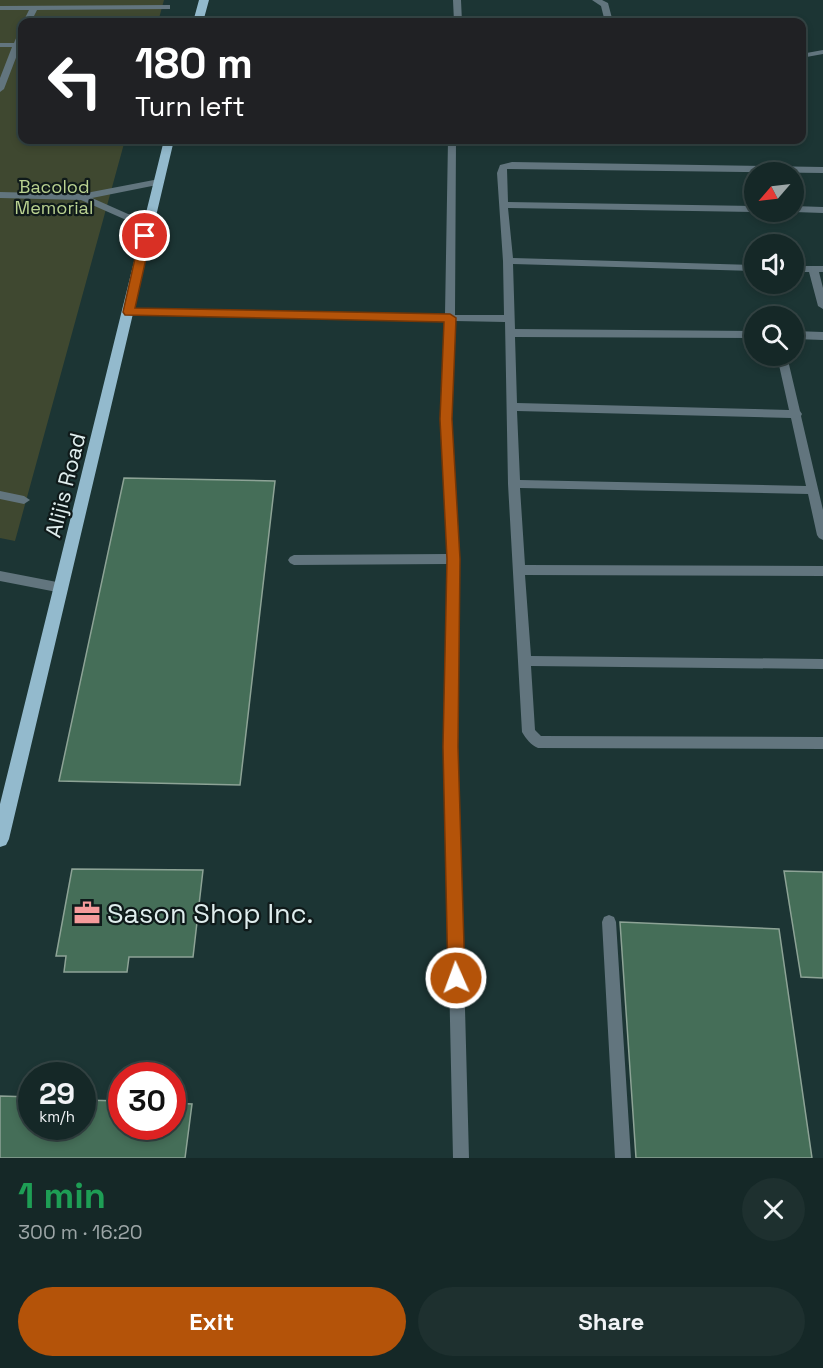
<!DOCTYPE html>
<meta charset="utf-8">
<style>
:root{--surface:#152827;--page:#1e302f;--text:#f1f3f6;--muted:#9da6a7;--line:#344444;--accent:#b45309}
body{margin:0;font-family:"Space Grotesk",sans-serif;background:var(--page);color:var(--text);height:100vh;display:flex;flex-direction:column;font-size:22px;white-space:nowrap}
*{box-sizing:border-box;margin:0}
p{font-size:20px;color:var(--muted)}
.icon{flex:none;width:33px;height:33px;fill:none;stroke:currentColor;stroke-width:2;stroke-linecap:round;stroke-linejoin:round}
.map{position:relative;height:1158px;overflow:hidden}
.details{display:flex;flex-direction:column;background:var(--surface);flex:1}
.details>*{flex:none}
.top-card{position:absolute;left:18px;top:18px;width:788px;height:126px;border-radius:12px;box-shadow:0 3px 9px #0003,0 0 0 2px var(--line);background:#202124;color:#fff;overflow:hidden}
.needle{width:39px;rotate:242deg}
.fabs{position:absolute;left:744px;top:162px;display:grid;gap:12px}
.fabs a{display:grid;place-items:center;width:60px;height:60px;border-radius:50%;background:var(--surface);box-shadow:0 3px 9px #0003,0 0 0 2px var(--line);font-size:30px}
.speed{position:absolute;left:18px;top:1062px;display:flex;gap:12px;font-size:30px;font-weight:700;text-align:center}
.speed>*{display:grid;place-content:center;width:78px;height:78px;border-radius:50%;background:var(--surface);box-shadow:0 3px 9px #0003,0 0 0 2px var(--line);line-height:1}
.speed small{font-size:15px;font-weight:400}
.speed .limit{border:9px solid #d22;background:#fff;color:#111}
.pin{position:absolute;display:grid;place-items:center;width:51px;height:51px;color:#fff;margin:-26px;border:3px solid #fff;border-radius:50%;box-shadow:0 2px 6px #0007}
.me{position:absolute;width:66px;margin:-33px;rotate:358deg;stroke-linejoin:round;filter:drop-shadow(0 0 4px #0008)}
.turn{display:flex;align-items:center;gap:21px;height:126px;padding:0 18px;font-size:27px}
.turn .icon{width:78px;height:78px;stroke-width:2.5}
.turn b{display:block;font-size:42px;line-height:51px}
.round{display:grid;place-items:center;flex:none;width:63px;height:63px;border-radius:32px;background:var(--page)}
.headline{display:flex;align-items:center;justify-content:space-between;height:102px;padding:0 18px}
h1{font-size:36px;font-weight:700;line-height:45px;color:#1e9e55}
.cta{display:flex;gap:12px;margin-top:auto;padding:12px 18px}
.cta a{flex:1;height:69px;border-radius:36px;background:var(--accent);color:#fff;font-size:24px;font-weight:700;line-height:69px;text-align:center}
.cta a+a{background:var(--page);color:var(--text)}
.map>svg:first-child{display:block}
.green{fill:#3f4830}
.building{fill:#456e58;stroke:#8da396;stroke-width:1.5}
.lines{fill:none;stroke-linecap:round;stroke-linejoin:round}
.service{fill:#62757e;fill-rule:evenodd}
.minor{fill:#62757e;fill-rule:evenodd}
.primary{fill:#93bacd;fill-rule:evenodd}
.route{fill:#b45309;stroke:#753606;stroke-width:1.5}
.labels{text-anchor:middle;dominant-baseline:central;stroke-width:4.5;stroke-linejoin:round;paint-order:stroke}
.far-park-label{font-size:18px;fill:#bad291;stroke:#0f1a1a}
.street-label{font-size:22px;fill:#dfeded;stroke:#0f1a1a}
.near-poi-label{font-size:27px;fill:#dfeded;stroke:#0f1a1a;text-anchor:start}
</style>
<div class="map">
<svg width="823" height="1158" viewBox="0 0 823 1158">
<rect width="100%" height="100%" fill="#1c3534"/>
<!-- green -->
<path class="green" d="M0 0H164L158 22H22V140H125L15 541 0 538Z"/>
<!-- building -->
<path class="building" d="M124 478 275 481 240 785 59 781Z
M72 869 203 870 193 957H129L127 972H64L66 956H56Z
M784 871 823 872V978L801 977Z
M620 922 779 929 812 1158H636Z
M0 1096 32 1097V1126H82V1100L122 1101V1126H172V1103L192 1104 185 1158H0Z"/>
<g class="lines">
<!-- service -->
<path class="service" d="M167 5H170V9L37 10 31 22H23L29 10H0V6Z
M19 31H22V42L4 89 0 92V78L12 47H0V43H14Z
M159 179 164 182 162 184 92 198 128 214 153 216V220L150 221 124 219 81 200 0 198V192L81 194Z
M0 491 24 496 30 500 24 504 0 499Z
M0 571 62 583 66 584 68 588 66 592 62 593 0 581Z
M609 915 614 917 616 922 631 1158H615L602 922 604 917Z"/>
<!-- minor -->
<path class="minor" d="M453 0H461L462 22H454Z
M592 0H602L608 3 613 22H605L601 6Z
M823 50V54L801 58V54Z
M448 140H456L455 315H504L503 261 497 173 500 165 512 162 823 167V173L507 169 508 202 754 206 756 212H754L508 208 513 258 754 265V271L513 264 515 329 754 331V338L515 337 517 403 789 410 777 356H787L800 411 802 414 801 416 823 510V540L819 538 817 535 808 494 520 488 525 565 823 566V576L525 575 531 656 823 659V669L531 666 535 730 541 736 823 737V749L538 748C531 745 526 739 522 732L508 484 505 322 455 321 451 419 460 559 458 747 469 1158H453L444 747 448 564 294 565 290 563 288 560 290 557 294 555 448 554 441 419 445 321 129 315 124 312 129 309 445 314ZM517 411 791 418 806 486 520 480Z
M794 206 823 207V213L794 212H792Z
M794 266H823V272H819L823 288V309L818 306 809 272H794Z
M794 331 823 332V340L794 339Z"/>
<!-- primary -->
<path class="primary" d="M199 0H209L203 22H193Z
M164 140H174L9 839 6 845 0 847V804Z"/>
</g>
<!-- route -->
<path class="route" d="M145 233 151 236 135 308 450 314 456 318 452 419 460 559 458 747 465 978 462 984 456 987 450 984 448 978 443 747 447 559 440 419 444 322 125 315 123 312 140 236Z"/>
<!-- icons -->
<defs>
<g id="office-bare" transform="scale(2.07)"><path d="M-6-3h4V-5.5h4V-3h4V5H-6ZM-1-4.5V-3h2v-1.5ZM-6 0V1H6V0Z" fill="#f59b9b" stroke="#0f1a1a" stroke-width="2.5" paint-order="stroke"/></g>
</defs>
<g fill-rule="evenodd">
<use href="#office-bare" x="87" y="913"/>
</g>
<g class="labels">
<!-- far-park labels -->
<g class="far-park-label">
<text x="54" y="186">Bacolod<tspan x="54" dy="21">Memorial</tspan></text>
</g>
<!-- street labels -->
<g class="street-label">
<text transform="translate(65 485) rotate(-76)">Alijis Road</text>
</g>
<!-- near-poi labels -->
<g class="near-poi-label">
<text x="107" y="913">Sason Shop Inc.</text>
</g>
</g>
</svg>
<div class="fabs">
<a><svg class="needle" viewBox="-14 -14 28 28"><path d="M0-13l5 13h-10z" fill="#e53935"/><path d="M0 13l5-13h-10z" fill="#9da6a7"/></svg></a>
<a><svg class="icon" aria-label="sound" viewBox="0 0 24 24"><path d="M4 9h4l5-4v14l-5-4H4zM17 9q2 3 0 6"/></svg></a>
<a><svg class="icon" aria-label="search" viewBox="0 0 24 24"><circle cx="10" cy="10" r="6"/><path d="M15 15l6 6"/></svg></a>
</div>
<div class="speed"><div>29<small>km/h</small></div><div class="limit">30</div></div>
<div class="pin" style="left:145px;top:236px;background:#d93025"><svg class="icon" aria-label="arrive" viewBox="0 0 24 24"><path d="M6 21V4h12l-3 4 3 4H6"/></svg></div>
<svg class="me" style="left:456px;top:978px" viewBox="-20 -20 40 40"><circle r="17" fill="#b45309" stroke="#fff" stroke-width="3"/><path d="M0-11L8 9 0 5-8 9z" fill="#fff"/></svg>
<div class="top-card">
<div class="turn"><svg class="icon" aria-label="left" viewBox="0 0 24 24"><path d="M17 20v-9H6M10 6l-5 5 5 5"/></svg><div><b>180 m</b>Turn left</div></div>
</div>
</div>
<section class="details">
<div class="headline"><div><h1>1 min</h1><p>300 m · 16:20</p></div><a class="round"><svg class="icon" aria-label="close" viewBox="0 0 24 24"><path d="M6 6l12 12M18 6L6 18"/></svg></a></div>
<div class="cta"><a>Exit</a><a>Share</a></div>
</section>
